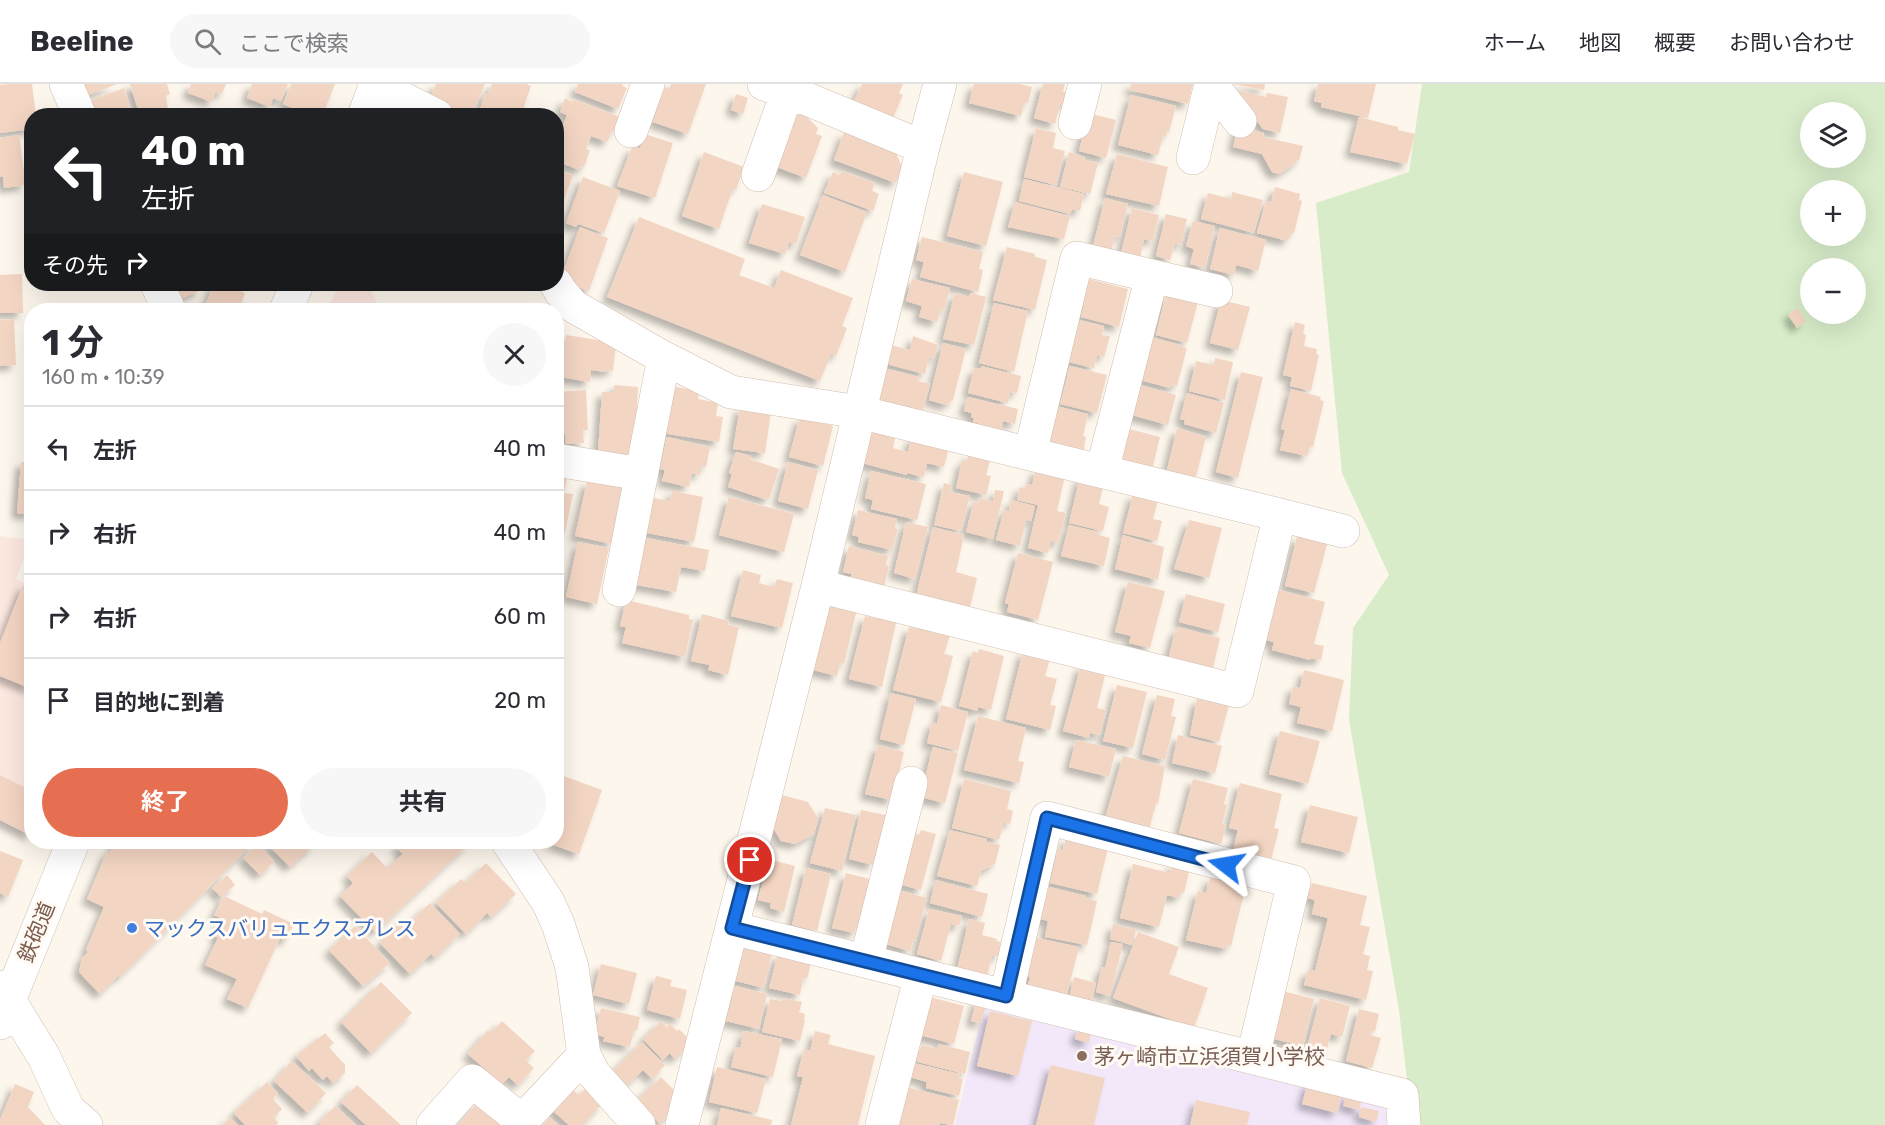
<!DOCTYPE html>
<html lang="ja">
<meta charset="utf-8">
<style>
:root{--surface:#fff;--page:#f7f7f7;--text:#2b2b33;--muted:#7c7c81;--line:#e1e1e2;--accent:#e76f51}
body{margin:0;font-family:Rubik,"Noto Sans JP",sans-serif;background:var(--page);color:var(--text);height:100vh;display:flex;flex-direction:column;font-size:22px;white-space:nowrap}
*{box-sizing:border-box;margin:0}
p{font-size:20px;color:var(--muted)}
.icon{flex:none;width:33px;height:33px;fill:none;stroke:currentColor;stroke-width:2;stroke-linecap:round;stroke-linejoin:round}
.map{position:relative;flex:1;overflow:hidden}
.sheet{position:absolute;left:24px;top:219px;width:540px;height:546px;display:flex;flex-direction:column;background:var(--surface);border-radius:24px;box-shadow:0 6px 24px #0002}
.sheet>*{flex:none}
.guide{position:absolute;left:24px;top:24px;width:540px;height:183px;border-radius:24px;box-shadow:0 6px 24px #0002;background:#202124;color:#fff;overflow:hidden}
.tools{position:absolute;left:1800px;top:18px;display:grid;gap:12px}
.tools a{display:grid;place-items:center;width:66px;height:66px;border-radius:50%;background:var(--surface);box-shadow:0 6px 24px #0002;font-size:30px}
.pin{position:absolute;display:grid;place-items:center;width:51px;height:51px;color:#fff;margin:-26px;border:3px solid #fff;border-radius:50%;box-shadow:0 2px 6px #0007}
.me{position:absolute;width:66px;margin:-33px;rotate:284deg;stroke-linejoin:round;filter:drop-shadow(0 0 4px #0008)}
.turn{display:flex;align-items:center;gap:21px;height:126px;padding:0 18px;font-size:27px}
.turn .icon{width:78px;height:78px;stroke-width:2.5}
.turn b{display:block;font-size:42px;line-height:51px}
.then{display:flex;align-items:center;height:57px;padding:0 18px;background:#0003;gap:12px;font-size:22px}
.round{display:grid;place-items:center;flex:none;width:63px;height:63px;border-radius:32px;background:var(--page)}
.headline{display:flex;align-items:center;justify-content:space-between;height:102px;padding:0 18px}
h1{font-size:36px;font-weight:700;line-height:45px}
.cta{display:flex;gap:12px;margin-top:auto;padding:12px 18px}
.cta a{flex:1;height:69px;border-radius:36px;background:var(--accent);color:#fff;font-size:24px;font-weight:700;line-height:69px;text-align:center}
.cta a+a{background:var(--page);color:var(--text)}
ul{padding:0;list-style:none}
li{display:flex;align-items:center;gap:18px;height:84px;padding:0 18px;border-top:2px solid var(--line)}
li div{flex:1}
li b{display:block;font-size:22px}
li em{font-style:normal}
header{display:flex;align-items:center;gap:36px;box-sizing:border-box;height:84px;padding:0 30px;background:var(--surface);border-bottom:2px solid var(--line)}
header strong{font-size:28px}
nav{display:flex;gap:33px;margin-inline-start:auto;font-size:21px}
.search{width:420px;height:54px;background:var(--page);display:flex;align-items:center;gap:15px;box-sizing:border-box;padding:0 21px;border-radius:33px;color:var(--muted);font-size:22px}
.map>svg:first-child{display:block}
.commercial{fill:#fde8e0}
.education{fill:#f3e8fa}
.green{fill:#d8ecc9;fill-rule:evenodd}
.building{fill:#f3d5c3;filter:url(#shadow)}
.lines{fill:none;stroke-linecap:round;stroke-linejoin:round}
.minor-casing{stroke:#d1beb0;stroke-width:34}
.minor{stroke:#fff;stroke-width:33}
.route-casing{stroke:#114b97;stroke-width:15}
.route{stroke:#1a73e8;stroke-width:10}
.shop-dot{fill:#3f7fe0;stroke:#fffaf3;stroke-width:2}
.education-dot{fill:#8d6e63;stroke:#fffaf3;stroke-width:2}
.labels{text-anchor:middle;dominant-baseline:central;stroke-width:6;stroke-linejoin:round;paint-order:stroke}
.shop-label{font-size:21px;fill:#366cbe;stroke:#fffaf3;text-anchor:start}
.street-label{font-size:21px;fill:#7a5c4d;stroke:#fffaf3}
.education-label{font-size:21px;fill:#785e54;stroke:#fffaf3;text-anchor:start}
</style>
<header>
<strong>Beeline</strong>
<div class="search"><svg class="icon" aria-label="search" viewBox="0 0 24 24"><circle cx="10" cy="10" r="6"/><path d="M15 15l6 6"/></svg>ここで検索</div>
<nav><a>ホーム</a><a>地図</a><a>概要</a><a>お問い合わせ</a></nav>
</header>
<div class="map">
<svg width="1885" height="1041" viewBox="0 0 1885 1041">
<defs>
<filter id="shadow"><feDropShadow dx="-5.5" dy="5.5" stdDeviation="3" flood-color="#0004"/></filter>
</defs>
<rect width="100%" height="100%" fill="#fdf6ec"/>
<!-- commercial -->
<path class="commercial" d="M339 200H368L380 226H327Z
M0 452 31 456 16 495 31 502V707L0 691Z"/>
<!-- education -->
<path class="education" d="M985 917 1400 1026V1041H955Z"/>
<!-- green -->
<path class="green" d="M1422 0H1885V1041H1412L1399 926 1349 636 1353 544 1389 491 1342 389 1316 119 1409 88ZM1810 28H1856V74H1810ZM1810 106H1856V152H1810ZM1810 184H1856V230H1810Z"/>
<!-- building -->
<path class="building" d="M10 0H32L36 32H32V45L0 49V1Z
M82 0H117L86 12Z
M130 0H167L170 10 166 12 169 32H140Z
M191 0H226L222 10 215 8 212 18 188 9Z
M252 0H288L281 17 273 14 270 23 247 14Z
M291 0H335L322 32H311L283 20Z
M436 0H485L471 32 430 14Z
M492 0H526L531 2 523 25 535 29 534 32H478L485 9 488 10Z
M578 0H623L622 2 627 4 618 25 575 8Z
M671 0H706L688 50 653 38 665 3 669 5Z
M862 0H903L899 9 903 11 893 34 854 17Z
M974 0H1020L1032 3 1028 19H1024L1021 32 969 19Z
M1043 0H1065L1063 8 1069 9 1066 21 1060 20 1055 40 1034 34Z
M1131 0H1193L1188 20 1130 6Z
M1233 0H1265L1264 6Z
M1318 0H1376L1368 34 1321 23 1322 19 1314 17Z
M124 4 133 32H94L89 17Z
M1234 6 1266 13 1267 9 1288 13 1280 49 1263 45Z
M736 10 748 14 743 30 731 26Z
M1131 11 1176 22 1169 48 1167 47 1166 53 1163 52 1158 71 1118 61Z
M565 14 572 18 573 15 620 33 614 48 612 47 607 58 591 52 586 65 590 66 584 83 581 82 579 86 556 77V41L562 44 567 31 560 28Z
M795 28 806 32 818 44 816 50 822 52 806 94 774 82Z
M1088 29 1116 36 1106 74 1079 67Z
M1359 33 1398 43V46L1415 50 1407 80 1350 68Z
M1238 42 1264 49 1263 53 1303 62 1299 77 1296 76V79L1279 90 1272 88 1262 70 1233 63Z
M1036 44 1056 49 1053 64 1065 67 1056 101 1024 93Z
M844 48 895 67 902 83 896 99 834 76Z
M645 50 673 59 655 114 617 102 632 63 640 65Z
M19 51 26 101 4 104 3 92 0 93V54Z
M704 68 744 83 736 106 733 104 719 145 682 132Z
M1069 68 1085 73 1084 76 1098 79 1090 110 1060 103Z
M1117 70 1168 83 1159 122 1106 110Z
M556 85 573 91 557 135H556Z
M842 87 875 99 872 107 879 110 873 127 824 109 833 88 840 91Z
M964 88 1003 98 986 162 947 152Z
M583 93 620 107 604 149 578 140 576 143 566 139Z
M1024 95 1084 110 1080 127 1072 125 1070 130 1019 117Z
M1275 103 1300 110 1299 116 1302 117 1294 149H1290L1288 157 1257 149 1266 117 1271 118Z
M1232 108 1263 116 1254 149 1201 135 1208 109 1231 115Z
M823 111 867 128 845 188 800 171Z
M1105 114 1128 120 1120 153 1115 152 1111 167 1093 162Z
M1015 118 1070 132 1064 155 1008 143Z
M762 120 805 133 796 160 789 158 785 170 749 159Z
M1132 124 1159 131 1153 157 1144 155 1140 174 1121 169Z
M1166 130 1187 135 1181 161 1175 159 1170 176 1156 172Z
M639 133 745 175 739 191 774 204 781 186 853 214 842 242 847 244 836 272 831 270 820 297 607 213Z
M1193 137 1215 142 1205 184 1190 180 1194 165 1186 162Z
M580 143 608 154 589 207 573 201 574 196 570 195 571 190 563 188Z
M1220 144 1266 156 1258 187 1236 181 1234 191 1210 185Z
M922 153 983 168 979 185 983 186 978 208 920 193 924 178 916 176Z
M1007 163 1035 170V173L1047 176 1035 226 993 216Z
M22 190 23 229H0V191Z
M912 195 950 204 944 226 941 225 937 238 919 233 922 222 906 217Z
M1089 195 1128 205 1119 243 1081 233Z
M171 200H198L201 206 178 216Z
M214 200H222L245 209 239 226H203Z
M955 209 969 213 971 209 986 213 974 261 943 255Z
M1166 210 1198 218 1187 259 1156 251Z
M1221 216 1250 223 1238 266 1210 259Z
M994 219 1028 227 1014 288 979 279Z
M1797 224 1806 237 1797 244 1788 231Z
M14 235 16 281 0 282V236Z
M1075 235 1104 242 1102 251 1110 252 1104 273 1097 271 1094 284 1064 277Z
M1295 238 1305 241 1303 250 1306 251 1304 262 1317 265 1316 270 1319 271 1311 307 1290 302 1292 293 1283 291Z
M566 251 610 258 616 261 613 287 606 286V288L591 286 590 298 560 293Z
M913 252 938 261 934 274 929 273 925 290 886 280 891 261 910 266Z
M1151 253 1181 261V263L1187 264 1177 302 1171 301 1170 304 1140 296Z
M943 259 966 265 953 316 946 321 929 316Z
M1215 274 1233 278 1225 316 1189 307 1196 277 1214 281Z
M981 282 1021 292 1017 309 1010 308 1008 319 968 309 974 284 981 285Z
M1070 282 1107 291 1097 329 1060 320Z
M884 284 919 293 918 297 930 300 923 326 875 315Z
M1241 288 1263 293 1238 394 1216 388Z
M1136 300 1176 311 1168 341 1128 330Z
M614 301 638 303 637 323H641L634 371 598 369 602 308H614Z
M670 302 699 307 698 315 718 319 716 332 723 333 719 358 662 349Z
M1291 305 1321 313 1320 316 1324 317 1313 363 1310 362 1307 372 1280 366 1285 346 1281 345Z
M586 306 588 346H583L584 359 566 360 565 350 556 351V308Z
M1187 309 1224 319 1216 349 1184 340 1185 336 1180 335Z
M968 313 1018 325 1015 340 1003 337 1001 347 977 343 978 339 973 338 974 334 971 333 972 329 964 327Z
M1056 322 1088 330 1083 352 1086 353 1083 369 1047 360Z
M740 323 771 328 765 369 733 365Z
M800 333 833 342 823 382 789 373Z
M870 343 896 349 893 364 908 368 912 353 950 359 944 383 927 379 924 393 907 389V391L862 379Z
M1126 344 1160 353 1152 386 1117 377Z
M1177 344 1206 353 1196 393 1167 386Z
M667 353 710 363 706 383 701 382 700 391 692 389 689 403 662 397 665 386 660 385Z
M736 368 751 372 750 375 779 385 769 415 764 414V415L728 403 732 390 729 389Z
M968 370 990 376 986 391 991 392 986 411 956 404 962 377 967 378Z
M21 378H32V431L17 429Z
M788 378 818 386 808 425 778 417Z
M1036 385 1065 392 1057 427 1066 429 1058 459 1051 457 1048 469 1028 464 1038 421 1017 416 1020 403 1025 404 1026 400 1032 401Z
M556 387 568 389 564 409 573 410 565 449H562L558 471Z
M871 387 926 400 917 436 871 425 873 416 865 414Z
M1080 393 1104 399 1099 420 1109 423 1103 447 1069 439Z
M601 396 625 401 612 460 575 452 587 397 601 400Z
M944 399 951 401 950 408 970 412 961 447 934 441Z
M995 406 1004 407 993 455 966 448 974 417 978 419 979 414 993 417Z
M672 407 703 413 694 458 642 448 648 413 670 417Z
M1133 410 1158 416 1153 435 1162 437 1157 457 1123 449Z
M729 413 794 430 784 468 719 451Z
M1011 416 1035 422 1031 437 1026 436 1020 462 996 456 1004 426 1009 427Z
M858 426 897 435 895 444 898 445 892 466 858 458 859 453 852 451Z
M1189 436 1222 444 1209 494 1174 485Z
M906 438 928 443 915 495 894 489Z
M1069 441 1099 448 1098 451 1110 454 1104 482 1061 472Z
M933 443 964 451 956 488 977 494 970 523 916 512Z
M1123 451 1164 463 1158 496 1115 485Z
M1297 452 1327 460 1314 509 1285 502Z
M645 454 709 466 705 487 681 483 676 508 636 501Z
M578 458 609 464 597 520 566 513Z
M849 462 888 472 886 481 889 482 884 503 850 495 852 490 843 488Z
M1018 469 1053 478 1038 536 1007 528 1009 520 1005 519Z
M743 486 761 491 759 499 774 503 777 495 793 499 782 544 731 532Z
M1128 498 1165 507 1150 564 1129 559 1131 552 1115 548Z
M23 501 32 504V605L0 592V559Z
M1271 504 1325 518 1314 560 1324 562 1321 576 1311 574 1310 576 1272 566 1274 558 1258 554Z
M1186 510 1225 520 1218 548 1179 538Z
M626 516 689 531V535L693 536 685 573 622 559 626 543 620 542Z
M826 517 857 525 844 580 840 578 837 592 809 585Z
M880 529 897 534 882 603 849 595 865 532 878 535Z
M702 530 729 537 728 541 739 543 728 591 708 586 710 581 691 577Z
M920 537 950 551 944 570 953 572 941 618 893 606 909 543 918 545Z
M1178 543 1220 554 1213 584 1168 576 1175 547 1177 548Z
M979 565 1004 572 991 626 978 623V627L959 622 973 567 978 569Z
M1023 567 1050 574 1045 592 1057 595 1050 621 1056 622 1050 646 1006 635Z
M1081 581 1106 587 1097 624 1106 626 1100 651 1090 649 1089 654 1063 647Z
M1304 586 1344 596 1332 647 1297 639 1301 623 1289 620 1293 602 1300 604Z
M1117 601 1147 608 1133 664 1103 657Z
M891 609 916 615 904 661 880 655Z
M1157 611 1175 615 1171 632 1176 633 1165 676 1142 670Z
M1206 611 1230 617 1219 658 1190 651 1197 615 1205 616Z
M941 621 968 628 958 667 927 659 932 638 937 640Z
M978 632 1026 644 1018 677 1024 678 1019 699 964 686Z
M1280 647 1320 657 1308 700 1269 690Z
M1178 651 1222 662 1215 689 1172 679Z
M1076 656 1116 665 1109 693 1069 683Z
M878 661 904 668 892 716 865 710Z
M933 663 958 669 945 719 920 713Z
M1123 672 1165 682 1158 720 1156 719 1150 743 1120 735 1118 742 1104 738Z
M0 691 32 707V752L0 736Z
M561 691 602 706 579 770 545 758H556V702Z
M964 695 1011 707 1007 725 1013 727 1010 740 1004 738 999 756 952 744Z
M1193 695 1228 704 1224 720 1227 721 1222 740 1226 741 1221 760 1179 749Z
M1240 699 1282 710 1274 744 1279 745 1271 776 1233 766 1238 746 1229 744Z
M778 710 808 718 818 734 814 750 795 760 781 757 771 740Z
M1310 721 1358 733 1349 769 1301 758Z
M825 724 856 731 842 787 810 779Z
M861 726 886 731 873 781 849 775Z
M921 746 936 750 921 806 898 800 915 750 919 751Z
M950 746 987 755V758L1000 761 995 780 981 787 977 802 937 792Z
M1066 754 1108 764 1097 810 1050 799 1058 764 1063 766Z
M114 758H254L120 893 119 891 100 910 79 888 82 874 88 868 86 866 104 823 87 815 107 767 110 769Z
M267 758H317L290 783 266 759Z
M403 758H471L375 848 340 812 353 799 347 792 372 768 387 784 403 770 396 763Z
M258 760 274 778 260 791 243 774Z
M0 767 23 776 8 813 0 809Z
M768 775 795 782 784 828 770 824 771 819 758 816 763 796 757 795 762 777 767 778Z
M486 779 516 810 491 833 487 829 466 850 436 819 461 795 465 799Z
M1133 780 1170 789 1172 780 1190 784 1184 809 1181 808 1179 814 1167 811 1159 843 1120 834Z
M806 784 831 790 817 847 792 841Z
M846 789 870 795 858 845H856L854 849 832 844Z
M227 791 235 801 221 813 212 804Z
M1210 793 1242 800 1241 804 1245 805 1231 862 1227 861 1226 865 1186 856 1198 807 1206 809Z
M936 796 988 810 982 833 930 819Z
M1312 799 1367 812 1360 841 1370 843 1363 870 1370 872 1367 886 1373 887 1366 916 1304 901 1308 886 1315 887 1328 834 1312 830 1315 816 1308 814Z
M1041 801 1086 812 1085 814 1097 817 1087 861 1045 853 1048 837 1033 833Z
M897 806 927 814 915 857H913L910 867 885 860Z
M224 812 262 830 264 826 294 840 286 857 280 854 248 924 227 915 237 895 205 881 218 854 215 852 223 835 214 831Z
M430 819 460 850 435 874 431 870 410 890 380 859 405 834 409 839Z
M929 825 962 832 959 842 951 840 941 877 917 870Z
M969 835 985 839 982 851 997 855 996 857 1001 858 998 873 992 871 987 893 957 886Z
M1113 840 1136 846 1132 861 1110 855Z
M355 842 390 879 363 902 329 866Z
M1138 848 1179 863 1169 890 1208 904 1194 944 1113 914Z
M1033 853 1079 863 1066 914 1027 905 1030 893 1023 892Z
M1111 858 1123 860 1110 912 1096 908 1102 883 1105 884Z
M740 863 772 870 764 904 732 896Z
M778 870 811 879 807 895 803 894 800 911 769 904Z
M601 880 637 889 629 920 593 911Z
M656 892 672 896 670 902 687 906 680 935 647 926Z
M1074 893 1096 899 1091 920 1069 914Z
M381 898 412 929 371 969 341 938Z
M735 902 767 910 759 945 726 937Z
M1282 907 1314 915 1303 962 1274 955Z
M926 912 964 922 954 960 912 949Z
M782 914 802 918 799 928 805 930 804 935 805 936 800 957 762 948 770 915 781 917Z
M1320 914 1350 922 1342 953 1331 950 1325 972 1306 968Z
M977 915 987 917 981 939 971 937Z
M601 924 640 933 637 947 634 946 630 963 603 957 605 953 594 950Z
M1359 925 1379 930 1375 947H1372L1370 951 1381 954 1372 984 1346 977Z
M990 927 1032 937 1018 992 977 982Z
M502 937 535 967 526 977 534 984 518 1001 509 993 502 1000 468 970 488 946 491 949Z
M661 937 667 943 670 940 677 947 679 945 692 958 675 975 670 969 663 976 643 955Z
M1079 944 1091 947 1089 959 1075 955Z
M744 947 782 955 773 993 731 983 736 963 740 964Z
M815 947 831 951 828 960 875 972 858 1041H791L803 993 797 992 804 965 810 967Z
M325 949 334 959 329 963 345 981V989L333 999 327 992 323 996 312 984 309 987 296 972Z
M642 958 665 981 652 995 643 986 627 1001 613 987Z
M939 960 970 968 965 990 914 977 917 967H920L921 961 938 965Z
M292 977 326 1009 308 1029 274 997Z
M914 979 960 990 958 994 963 995 959 1012 926 1004 927 998 910 993Z
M1051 981 1105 994 1094 1041H1036Z
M717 983 766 995 757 1029 709 1018Z
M661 993 677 1009 669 1017 676 1024 660 1040 637 1016Z
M267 998 278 1009 273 1015 282 1025 274 1033 278 1039 276 1041H245L234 1029Z
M1308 998 1343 1007 1337 1029 1302 1020Z
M15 1000 34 1008 28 1023 45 1041H0V1036Z
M357 1001 401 1041H366L341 1018Z
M902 1002 959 1016 953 1041 940 1039 939 1041H892Z
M587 1003 603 1019 583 1041H569L551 1025 571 1004 579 1011Z
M1347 1009 1362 1013 1359 1026 1343 1022Z
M1196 1016 1250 1028 1247 1041H1190Z
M479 1017 507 1041H458Z
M335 1022 356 1041H322L319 1039Z
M1361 1023 1379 1027 1376 1038 1359 1033Z
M721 1024 772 1036 771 1041H717Z
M230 1033 238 1041H223Z
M550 1033 558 1041H543Z"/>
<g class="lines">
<!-- minor casing -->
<g class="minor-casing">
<path id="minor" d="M66 0 80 32
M374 0 437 32
M1211 0 1240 37
M364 32 376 0
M1075 39 1085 0
M631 47 648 0
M923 63 940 0
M1193 74 1211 0
M758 91 787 9
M1152 192 1216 207
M157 200 169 226
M556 200 561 208 573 222 664 274 731 308 859 328 1280 431 1237 607 818 502
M286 226 297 200
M1030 370 1077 174 1152 192 1102 387
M556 376 641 390
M1280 431 1343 447
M619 506 664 274
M508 758 548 818 558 840 572 883 584 971 594 990 639 1041
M732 844 1402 1011 1404 1041
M866 877 911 699
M4 903 9 916 44 973 68 1025 86 1041
M1006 912 1047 734 1294 798 1253 973
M0 939 73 758
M433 1041 472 997 522 1037 584 971
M682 1041 818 502 923 63 807 15 764 0
M882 1041 921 891"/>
</g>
<!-- minor -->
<use href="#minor" class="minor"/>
</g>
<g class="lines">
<!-- route casing -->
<g class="route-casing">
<path id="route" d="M750 776 732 844 1006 912 1047 734 1226 781"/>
</g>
<!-- route -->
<use href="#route" class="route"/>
</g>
<!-- markers -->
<circle class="shop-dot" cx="132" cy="844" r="6"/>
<circle class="education-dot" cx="1082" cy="972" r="6"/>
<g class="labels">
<!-- shop labels -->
<g class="shop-label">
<text x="144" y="844">マックスバリュエクスプレス</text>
</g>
<!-- street labels -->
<g class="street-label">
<text transform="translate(36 848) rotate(-68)">鉄砲道</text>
</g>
<!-- education labels -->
<g class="education-label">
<text x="1094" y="972">茅ヶ崎市立浜須賀小学校</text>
</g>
</g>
</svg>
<div class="tools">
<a><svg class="icon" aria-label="layers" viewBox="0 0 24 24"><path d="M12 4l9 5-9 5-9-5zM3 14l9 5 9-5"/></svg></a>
<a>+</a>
<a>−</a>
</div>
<div class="pin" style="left:750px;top:776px;background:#d93025"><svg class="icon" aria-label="arrive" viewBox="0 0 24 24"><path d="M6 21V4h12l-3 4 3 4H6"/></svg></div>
<svg class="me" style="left:1226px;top:781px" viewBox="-20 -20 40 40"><path d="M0-17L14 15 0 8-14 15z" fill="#1a73e8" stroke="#fff" stroke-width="4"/></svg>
<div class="guide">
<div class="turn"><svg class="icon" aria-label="left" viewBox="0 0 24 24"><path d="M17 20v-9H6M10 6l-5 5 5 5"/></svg><div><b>40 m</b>左折</div></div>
<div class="then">その先<svg class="icon" aria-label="right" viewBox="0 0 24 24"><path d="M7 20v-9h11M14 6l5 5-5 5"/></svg></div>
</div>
<section class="sheet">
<div class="headline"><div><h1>1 分</h1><p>160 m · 10:39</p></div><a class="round"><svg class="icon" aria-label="close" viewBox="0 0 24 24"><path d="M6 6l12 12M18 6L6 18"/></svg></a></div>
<ul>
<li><svg class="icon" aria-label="left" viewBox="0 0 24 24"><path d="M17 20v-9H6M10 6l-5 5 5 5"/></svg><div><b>左折</b></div><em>40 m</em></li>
<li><svg class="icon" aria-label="right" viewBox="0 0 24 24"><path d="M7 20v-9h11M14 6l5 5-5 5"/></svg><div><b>右折</b></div><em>40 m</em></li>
<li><svg class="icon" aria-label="right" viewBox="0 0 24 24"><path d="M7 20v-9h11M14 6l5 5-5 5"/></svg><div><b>右折</b></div><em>60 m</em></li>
<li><svg class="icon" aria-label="arrive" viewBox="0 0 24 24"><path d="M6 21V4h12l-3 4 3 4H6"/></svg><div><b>目的地に到着</b></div><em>20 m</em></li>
</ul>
<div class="cta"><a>終了</a><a>共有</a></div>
</section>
</div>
